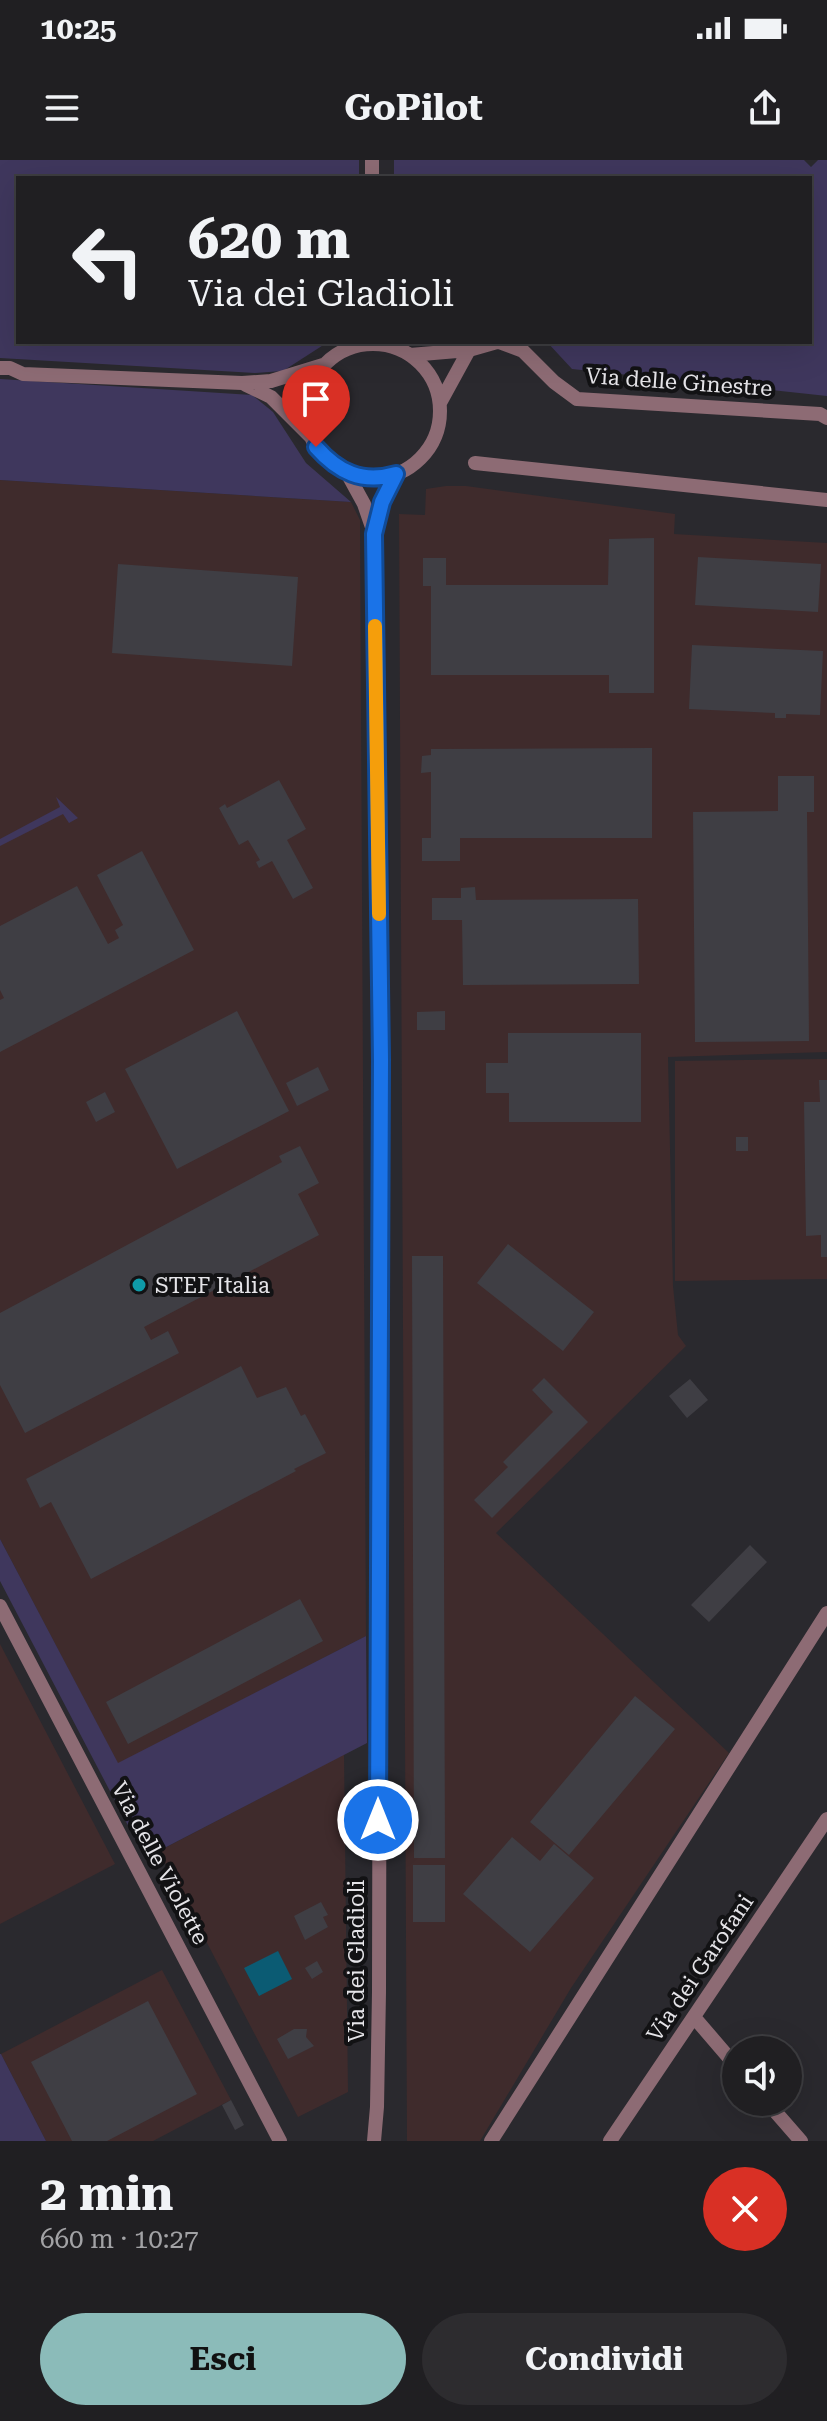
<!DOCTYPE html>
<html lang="it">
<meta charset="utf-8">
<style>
:root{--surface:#201f22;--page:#2d2c2f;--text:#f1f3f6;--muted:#a2a2a5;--line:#3d3d40;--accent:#8bbbb9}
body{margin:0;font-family:"Roboto Serif",serif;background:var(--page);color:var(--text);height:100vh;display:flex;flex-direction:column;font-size:30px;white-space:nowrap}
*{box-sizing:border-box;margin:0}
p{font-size:26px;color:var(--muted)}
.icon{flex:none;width:44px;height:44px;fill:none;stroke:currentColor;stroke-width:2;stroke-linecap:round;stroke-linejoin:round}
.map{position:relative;height:1981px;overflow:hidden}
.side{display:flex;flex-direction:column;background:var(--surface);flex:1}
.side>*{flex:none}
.hud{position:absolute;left:16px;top:16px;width:796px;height:168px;border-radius:0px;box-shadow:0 8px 32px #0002,0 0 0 2px var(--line);background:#201f22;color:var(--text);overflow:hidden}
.fabs{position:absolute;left:722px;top:1876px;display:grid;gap:16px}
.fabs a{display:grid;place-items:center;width:80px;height:80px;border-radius:50%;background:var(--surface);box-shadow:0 8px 32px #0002,0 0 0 2px var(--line);font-size:40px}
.pin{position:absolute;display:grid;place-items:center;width:68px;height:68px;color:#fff;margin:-82px -34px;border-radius:50% 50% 50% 0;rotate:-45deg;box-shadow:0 0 8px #0007}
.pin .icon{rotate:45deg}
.me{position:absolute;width:88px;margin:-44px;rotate:0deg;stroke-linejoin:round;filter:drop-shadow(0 0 6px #0008)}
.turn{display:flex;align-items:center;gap:28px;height:168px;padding:0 40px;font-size:36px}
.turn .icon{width:104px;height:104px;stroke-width:2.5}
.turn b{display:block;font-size:56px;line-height:68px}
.round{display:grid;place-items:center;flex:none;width:84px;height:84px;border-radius:42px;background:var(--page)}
.head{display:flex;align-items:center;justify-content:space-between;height:136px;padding:0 40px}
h1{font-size:48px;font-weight:700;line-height:60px}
.action{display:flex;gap:16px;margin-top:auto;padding:16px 40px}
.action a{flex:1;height:92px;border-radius:48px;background:var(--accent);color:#111;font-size:32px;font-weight:700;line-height:92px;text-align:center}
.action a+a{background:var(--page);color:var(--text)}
.status{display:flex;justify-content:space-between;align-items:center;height:56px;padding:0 40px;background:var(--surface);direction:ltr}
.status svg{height:22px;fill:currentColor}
header{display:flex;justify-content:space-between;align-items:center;height:104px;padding:0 40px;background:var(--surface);font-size:36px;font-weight:700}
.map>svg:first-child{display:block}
.industrial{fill:#3f2b2c}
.green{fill:#3f375d}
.water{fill:#0b5b73}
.building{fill:#3f3e44}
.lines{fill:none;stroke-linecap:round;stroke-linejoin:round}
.street{stroke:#8d6b74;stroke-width:14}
.route-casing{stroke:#114b97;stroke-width:20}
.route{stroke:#1a73e8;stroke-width:14}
.slow{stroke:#f59e0b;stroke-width:14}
.culture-dot{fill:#0f9aa8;stroke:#121214;stroke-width:3}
.labels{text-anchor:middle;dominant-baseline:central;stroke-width:8;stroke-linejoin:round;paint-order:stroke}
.street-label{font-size:22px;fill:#e5e4e8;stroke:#121214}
.poi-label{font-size:22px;fill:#e5e4e8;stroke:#121214;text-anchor:start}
</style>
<div class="status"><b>10:25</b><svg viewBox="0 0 49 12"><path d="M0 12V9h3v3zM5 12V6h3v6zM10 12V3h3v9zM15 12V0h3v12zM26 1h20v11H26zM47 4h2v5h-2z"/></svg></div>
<header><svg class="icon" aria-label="menu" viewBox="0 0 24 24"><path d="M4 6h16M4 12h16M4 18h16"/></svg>GoPilot<svg class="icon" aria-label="share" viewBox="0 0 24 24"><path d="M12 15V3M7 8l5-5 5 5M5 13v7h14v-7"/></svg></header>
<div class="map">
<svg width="827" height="1981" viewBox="0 0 827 1981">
<rect width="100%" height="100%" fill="#2a292e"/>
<!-- industrial -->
<path class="industrial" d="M0 320 351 342 360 360 366 1476 118 1604 0 1379Z
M446 326H466L675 354 674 374 827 383V892L668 897 673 1126 678 1175 686 1186 496 1373 729 1593 571 1828 480 1981H407L399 354 425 355 426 329Z
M827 899V1119L675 1121V901Z
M0 1484 115 1704 0 1764Z
M344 1594 348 1932 298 1957 159 1691Z
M162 1810 231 1940 153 1981H46L1 1894Z"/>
<!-- green -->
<path class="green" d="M0 0H359V18H18V182H328L283 211 255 213 0 198Z
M394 0H804L811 7 818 0H827V236L572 209 547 182H810V18H394Z
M0 219 252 235 273 252 306 303 351 342 0 320Z
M56 637 78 658 69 663 63 654 0 686V679L60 647Z
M0 1379 118 1603 366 1476 367 1583 145 1698 0 1421Z
M0 1894H1L46 1981H0Z"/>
<!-- water -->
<path class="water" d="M278 1791 292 1819 259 1836 244 1808Z"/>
<!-- building -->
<path class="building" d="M654 378V533H609V515H431V426H423V398H446V425H608L609 379Z
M698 397 821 404 818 452 695 445Z
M118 404 298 417 292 506 112 493Z
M692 485 823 491 820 555 786 554V558H775V553L689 549Z
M652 588V678H460V701H422V678H431V612L421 613 422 596 431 595V589Z
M778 616H814V652H807L809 881 695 882 693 652 778 651Z
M279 620 306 669 287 680 313 728 293 739 272 701 259 708 256 702 260 700 248 680 239 685 219 648 225 644 227 648Z
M142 691 194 790 0 892V840L4 838 0 830V766L77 726 108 784 119 778 115 770 123 765 97 715Z
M475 727 476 740 638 739 639 824 463 825 462 760H432V738H461V728Z
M237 851 289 951 177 1009 125 909Z
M445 851V870H417V852Z
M508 873H641V962H509V933H486V903H508Z
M318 907 329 930 297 946 286 923Z
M819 920H827V1097H821V1075L806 1076 804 942H820Z
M105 932 115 952 96 962 86 942Z
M736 977H748V991H736Z
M300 986 319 1023 298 1034 319 1075 144 1167 151 1180 168 1171 179 1193 25 1273 0 1225V1153L282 1002 279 996Z
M508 1084 594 1152 563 1191 477 1123Z
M412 1096H443L445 1698H414Z
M241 1206 257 1238 286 1227 301 1256 305 1254 326 1293 294 1309 296 1311 91 1419 51 1342 40 1348 26 1319Z
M544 1218 588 1262 492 1358 474 1340 508 1307 503 1302 553 1252 532 1230Z
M690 1219 708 1240 687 1258 669 1236Z
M750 1385 767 1402 709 1462 691 1445Z
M300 1439 323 1481 128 1584 106 1542Z
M635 1536 675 1569 569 1695 530 1662Z
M512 1677 540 1701 554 1684 594 1718 530 1792 463 1734Z
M413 1705H445V1762H413Z
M321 1742 328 1755 323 1757 328 1767 305 1780 294 1756Z
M317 1801 323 1812 312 1819 305 1808Z
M148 1841 197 1934 107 1981H72L31 1902Z
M294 1869H307L306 1877 314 1886 288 1899 277 1879Z
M231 1940 244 1965 235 1970 222 1945Z"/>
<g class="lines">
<!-- street -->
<path class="street" d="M372 0V18
M499 182 523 191 554 222 577 239 820 254 827 258
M306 251a67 67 0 1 1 134 0a67 67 0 1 1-134 0Z
M410 195 469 190 497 182
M0 208H10L23 214 242 223 271 221 323 205
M246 225 271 237 310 276
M440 243 469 190
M475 303 827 340
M347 313 364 344 374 373
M0 1446 280 1981
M694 1857 736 1906
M767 1942 801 1981
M374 1981 377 1947 379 1832 381 900 374 374 382 342 396 314
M491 1981 827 1453
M610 1981 827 1659"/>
</g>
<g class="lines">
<!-- route casing -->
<g class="route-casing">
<path id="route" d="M316 287C338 312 362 324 396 314L382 342 374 374 381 900 378 1660"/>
</g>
<!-- route -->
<use href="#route" class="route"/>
<!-- slow -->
<path class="slow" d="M375 466 379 754"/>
</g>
<!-- markers -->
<circle class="culture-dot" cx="139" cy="1125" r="8"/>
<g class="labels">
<!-- street labels -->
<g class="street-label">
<text transform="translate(679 222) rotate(4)">Via delle Ginestre</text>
<text transform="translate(160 1703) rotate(62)">Via delle Violette</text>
<text transform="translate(356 1801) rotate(-90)">Via dei Gladioli</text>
<text transform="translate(700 1808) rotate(-56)">Via dei Garofani</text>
</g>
<!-- poi labels -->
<g class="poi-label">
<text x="155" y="1125">STEF Italia</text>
</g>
</g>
</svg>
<div class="fabs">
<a><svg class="icon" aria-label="sound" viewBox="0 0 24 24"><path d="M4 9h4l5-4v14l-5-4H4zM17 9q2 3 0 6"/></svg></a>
</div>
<div class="pin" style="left:316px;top:287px;background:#d93025"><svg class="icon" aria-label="arrive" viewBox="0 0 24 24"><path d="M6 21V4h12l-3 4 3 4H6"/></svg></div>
<svg class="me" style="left:378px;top:1660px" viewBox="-20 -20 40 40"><circle r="17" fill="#1a73e8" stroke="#fff" stroke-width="3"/><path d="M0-11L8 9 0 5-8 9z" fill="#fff"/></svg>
<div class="hud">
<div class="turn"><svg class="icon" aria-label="left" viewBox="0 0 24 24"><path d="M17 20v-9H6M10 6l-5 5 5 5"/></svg><div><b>620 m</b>Via dei Gladioli</div></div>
</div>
</div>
<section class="side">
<div class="head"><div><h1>2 min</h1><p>660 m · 10:27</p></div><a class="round" style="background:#d93025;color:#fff"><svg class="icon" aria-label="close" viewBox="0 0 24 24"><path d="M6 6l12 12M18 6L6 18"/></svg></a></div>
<div class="action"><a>Esci</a><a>Condividi</a></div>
</section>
